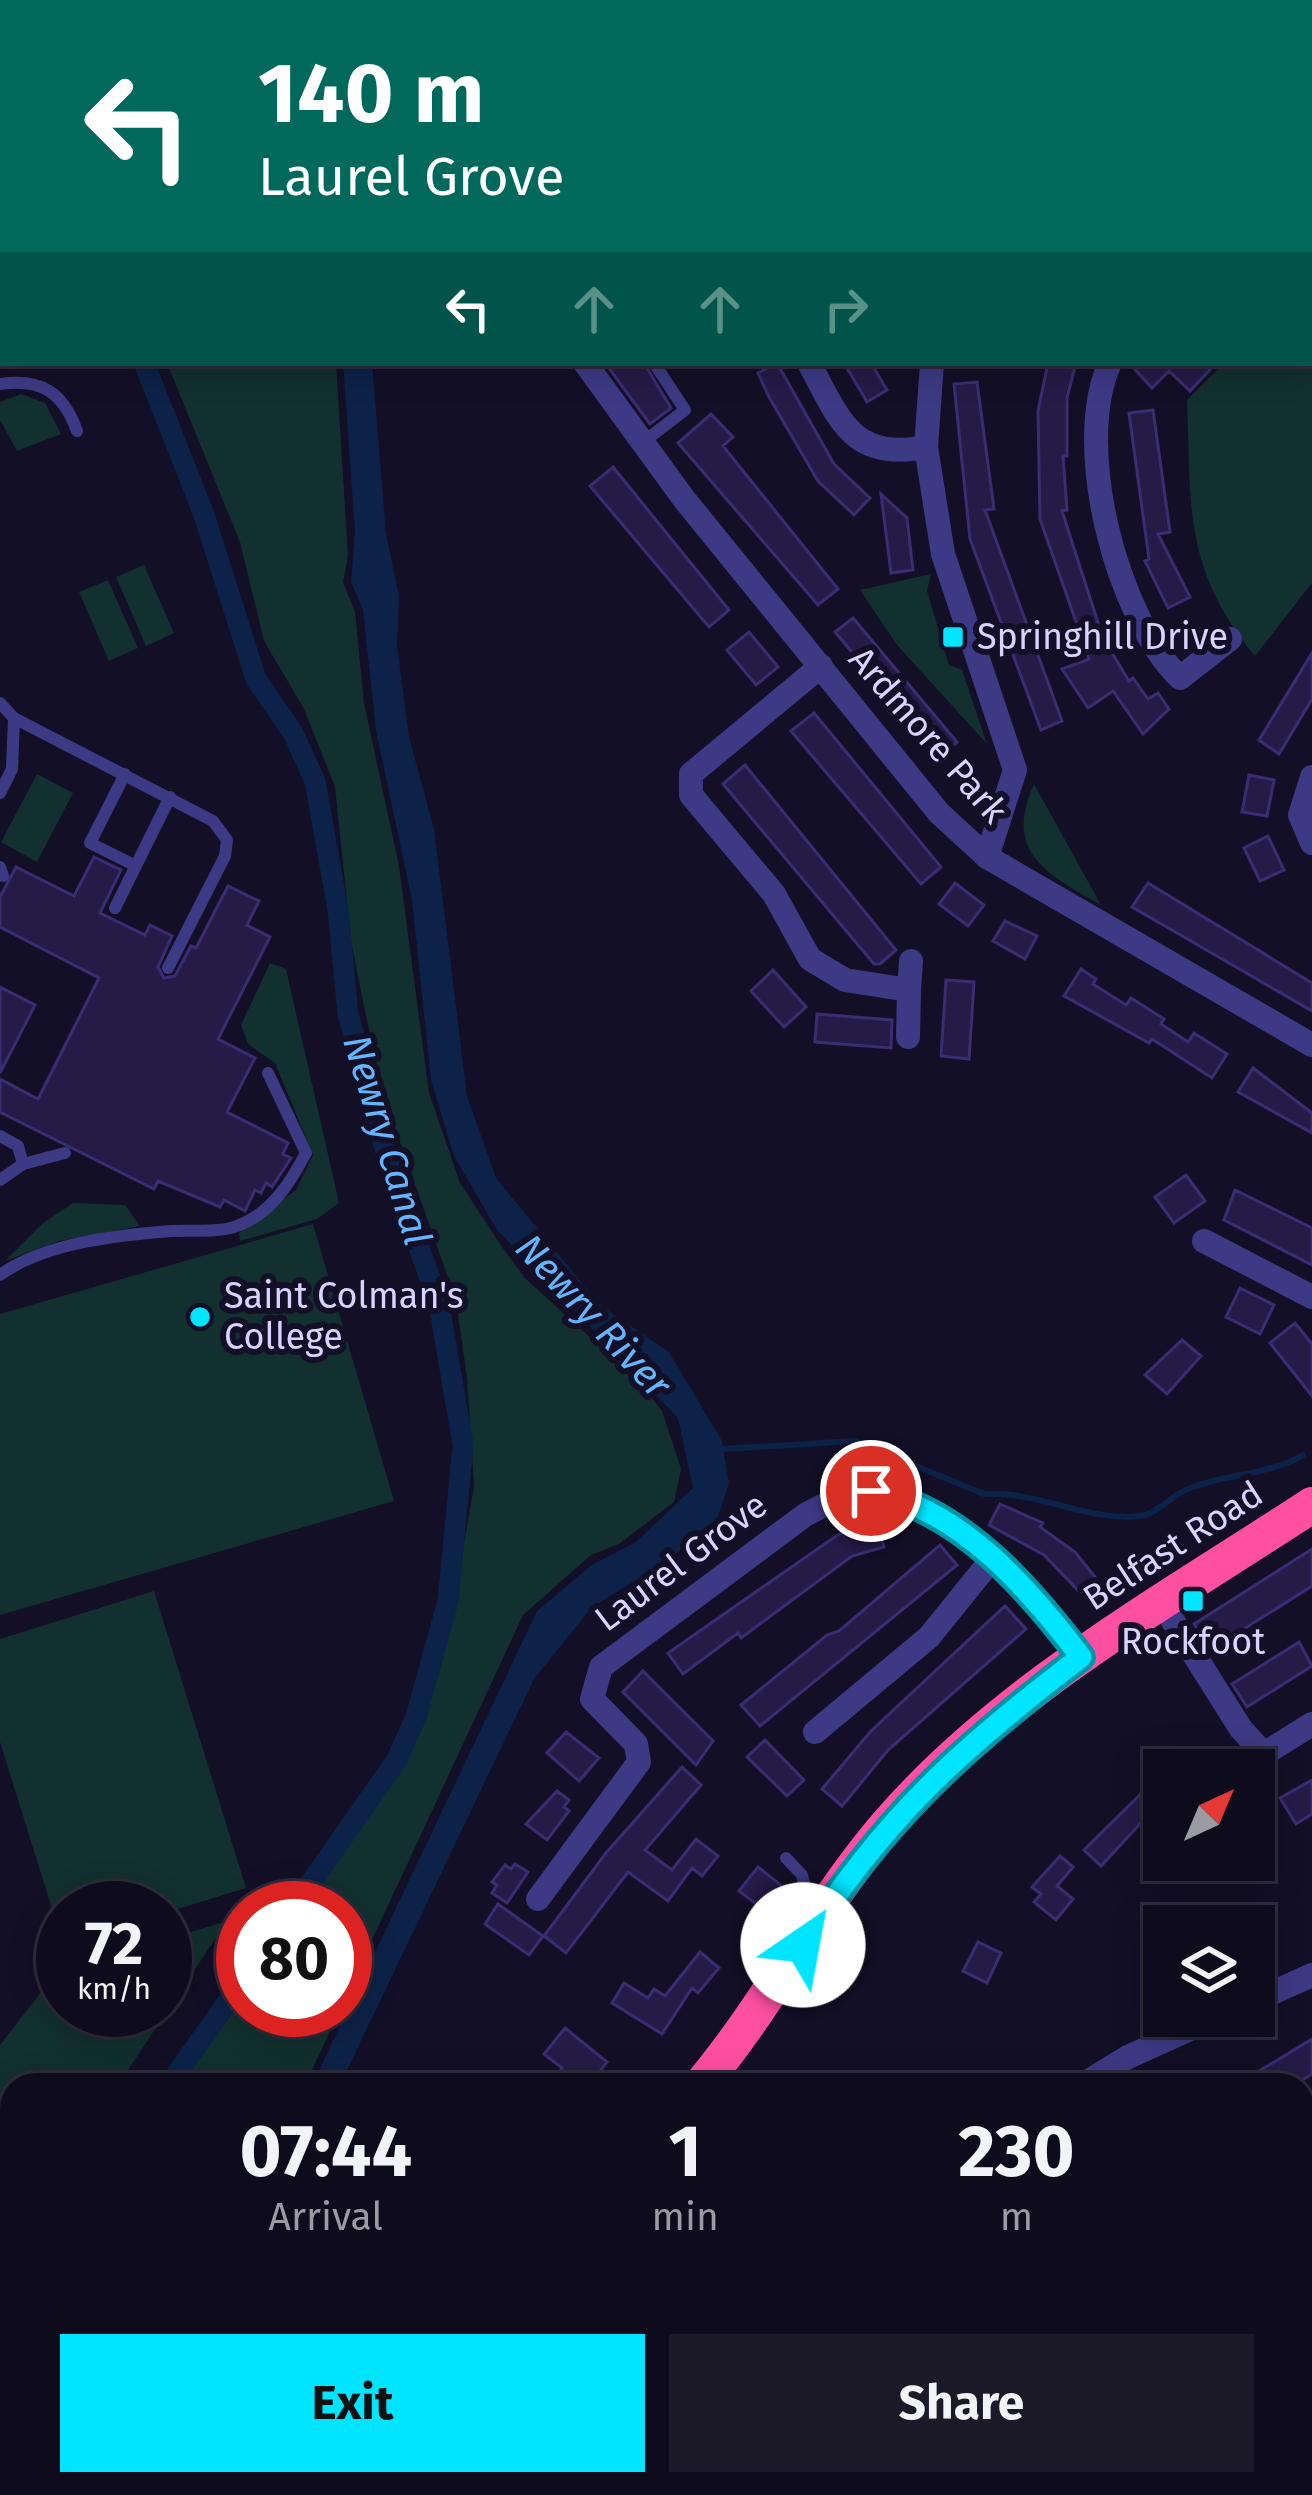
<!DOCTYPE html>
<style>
:root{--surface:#0e0b1c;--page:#1c1929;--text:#f1f3f6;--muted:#9b9ba3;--line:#2e2b3b;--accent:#00e5ff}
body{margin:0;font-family:"Fira Sans",sans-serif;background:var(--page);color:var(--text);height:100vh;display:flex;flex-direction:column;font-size:45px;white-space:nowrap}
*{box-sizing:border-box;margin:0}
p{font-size:39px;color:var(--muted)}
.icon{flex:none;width:66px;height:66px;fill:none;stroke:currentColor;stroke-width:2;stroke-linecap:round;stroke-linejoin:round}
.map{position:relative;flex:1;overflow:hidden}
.drawer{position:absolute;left:0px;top:2073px;width:1314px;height:423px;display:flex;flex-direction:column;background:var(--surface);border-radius:36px 36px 0 0;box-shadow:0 6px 30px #0003,0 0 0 3px var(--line)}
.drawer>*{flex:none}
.top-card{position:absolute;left:0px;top:0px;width:1314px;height:366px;box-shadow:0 6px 30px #0003,0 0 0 3px var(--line);background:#00695c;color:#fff;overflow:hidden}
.needle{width:78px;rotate:44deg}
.buttons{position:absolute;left:1143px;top:1749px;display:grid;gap:24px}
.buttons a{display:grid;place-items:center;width:132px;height:132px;border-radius:0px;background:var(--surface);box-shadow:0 6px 30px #0003,0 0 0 3px var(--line);font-size:60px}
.speed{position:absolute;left:36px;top:1881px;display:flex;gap:24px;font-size:60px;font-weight:700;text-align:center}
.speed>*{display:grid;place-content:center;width:156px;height:156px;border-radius:50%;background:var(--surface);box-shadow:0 6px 30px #0003,0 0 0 3px var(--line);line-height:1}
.speed small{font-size:30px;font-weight:400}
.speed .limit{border:18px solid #d22;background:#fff;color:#111}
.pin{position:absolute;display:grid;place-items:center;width:102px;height:102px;color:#fff;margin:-51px;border:6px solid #fff;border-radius:50%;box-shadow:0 3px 12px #0007}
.me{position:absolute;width:132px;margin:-66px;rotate:33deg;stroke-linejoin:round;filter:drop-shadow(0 0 9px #0008)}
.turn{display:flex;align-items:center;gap:42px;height:252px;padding:0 60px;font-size:54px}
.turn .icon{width:156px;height:156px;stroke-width:2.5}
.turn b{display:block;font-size:84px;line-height:102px}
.lanes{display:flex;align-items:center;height:114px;padding:0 60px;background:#0003;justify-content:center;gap:60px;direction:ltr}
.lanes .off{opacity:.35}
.eta{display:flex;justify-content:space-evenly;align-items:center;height:204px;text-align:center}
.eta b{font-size:72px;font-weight:700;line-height:84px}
.action{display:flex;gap:24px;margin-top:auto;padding:24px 60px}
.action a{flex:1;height:138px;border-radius:0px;background:var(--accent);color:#111;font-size:48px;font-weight:700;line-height:138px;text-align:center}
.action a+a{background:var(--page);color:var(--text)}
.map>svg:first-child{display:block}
.green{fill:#12302f}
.water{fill:#0c2248}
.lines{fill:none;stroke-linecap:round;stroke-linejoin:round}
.stream{stroke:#0c2248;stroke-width:6}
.canal{stroke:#0c2248;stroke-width:21}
.building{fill:#241b47;stroke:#3b2d73;stroke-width:3}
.lane{stroke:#3d3a85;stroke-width:12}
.street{stroke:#3d3a85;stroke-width:24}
.highway{stroke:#ff4fa3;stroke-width:36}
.route-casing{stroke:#0095a6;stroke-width:30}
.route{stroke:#00e5ff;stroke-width:21}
.poi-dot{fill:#00e5ff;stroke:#130f26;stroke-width:4.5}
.labels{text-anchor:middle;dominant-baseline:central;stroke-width:12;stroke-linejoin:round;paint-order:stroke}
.poi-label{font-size:36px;fill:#d9d4ff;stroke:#130f26;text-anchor:start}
.street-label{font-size:36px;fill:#d9d4ff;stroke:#130f26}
.water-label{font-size:39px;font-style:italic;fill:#62b6ff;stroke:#130f26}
</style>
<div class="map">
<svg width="1312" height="2495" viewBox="0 0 1312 2495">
<rect width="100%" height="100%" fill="#130f26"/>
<!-- green -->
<path class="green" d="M1312 350V583L1255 656C1183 569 1191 506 1187 400L1224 363H1311Z
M167 363H336L348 556 343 582 355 612 364 703 399 866 429 1093 460 1183 502 1247 526 1279 641 1384 662 1411 681 1469 674 1502 619 1544 591 1555 523 1615 345 1998V1908H300L403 1759 448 1633 474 1487 467 1378 456 1300 384 1097 365 1011 351 941 335 787 303 707 264 641 240 542Z
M21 394 45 403 61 434 17 451 0 420V402Z
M144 565 174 633 146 646 116 577Z
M931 574 927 591 949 665 962 670 987 744 897 645 860 590Z
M108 580 138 648 109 661 79 592Z
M37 774 73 793 37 862 1 842Z
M1034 784 1101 905C1046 874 1003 852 1034 784Z
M270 963 286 969 339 1203 317 1219 240 1241 239 1233 296 1190 313 1155 275 1063 248 1044 241 1025Z
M73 1203 125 1205 140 1226 59 1241 5 1261 43 1223Z
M313 1224 394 1501 0 1615V1314Z
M154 1591 246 1888 165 1913V1908H63V1944L0 1742V1639Z
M227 1921 118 2085H12V2200L0 2197V2045L56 1973 63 1971V2010H165V1940Z
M243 1990V2010H340L305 2085H176Z"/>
<!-- water -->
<path class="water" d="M343 363H372L386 534 399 596 397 645 409 737 434 829 467 1096 496 1178 600 1305 669 1352 722 1441 729 1483 718 1517 669 1560 592 1607 534 1679 340 2085H312L537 1611 593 1564 636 1542 693 1488 678 1418 497 1230 454 1156 431 1080 412 900 376 731 363 610 351 582 355 532Z"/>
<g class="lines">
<!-- stream -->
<path class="stream" d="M723 1449 855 1441 984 1494C1036 1490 1087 1522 1140 1516 1157 1514 1172 1495 1188 1489 1225 1473 1268 1476 1303 1455"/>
<!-- canal -->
<path class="canal" d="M0 16 3 20
M144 363 203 512 256 679 293 733 315 781 338 910 348 1014 389 1163 439 1304 463 1445 448 1601 416 1717 396 1761 293 1908
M169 2085 243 1980
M43 2495 48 2484"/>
</g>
<!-- building -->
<path class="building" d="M605 363H644L671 408 650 424Z
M777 363 834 464 870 498 854 515 818 481 769 397 758 373Z
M844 363H871L887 390 867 402Z
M1048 363H1076L1067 398V456H1063L1067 510 1062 511 1103 638 1129 681 1133 678 1148 699 1158 693 1169 709 1143 734 1113 691 1088 708 1062 669 1089 659 1040 519 1038 411Z
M1129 363H1216L1190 391 1169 371 1152 388Z
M977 382 994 509 985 510 1062 721 1041 730 970 539 954 384Z
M1153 410 1170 532 1158 534 1190 597 1168 608 1145 561 1149 559 1129 413Z
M711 414 733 437 723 446 838 589 818 605 678 443Z
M613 467 729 610 709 627 590 486Z
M881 494 907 518 913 570 891 573Z
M853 618 957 742 940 757 835 632Z
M749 632 778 667 756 685 727 650Z
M1312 653V699L1279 754 1259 740Z
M814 713 941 867 921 884 791 731Z
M745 765 896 950 880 964H874L723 784Z
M1249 775 1274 780 1267 816 1242 812Z
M1268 836 1284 870 1260 881 1244 848Z
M94 857 121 870 100 913 145 935 150 925 172 936 158 967 164 978 175 976 191 946 196 948 228 886 259 901 247 925 270 937 218 1039 255 1058 227 1112 288 1143 283 1154 291 1158 272 1187 266 1183 261 1193 255 1190 245 1211 224 1200 220 1207 158 1181 154 1189 0 1112V1079L38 1099 99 978 0 927V897L16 867 74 896Z
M955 883 984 905 968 926 939 904Z
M1148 883 1312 983V1011L1132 907Z
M1005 921 1037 936 1025 959 993 941Z
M1081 969 1096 979 1093 984 1126 1005 1131 998 1164 1019 1161 1024 1188 1042 1194 1033 1227 1054 1212 1078 1152 1039 1149 1043 1064 996Z
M773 970 806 1007 784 1027 751 991Z
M946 980 974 982 969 1059 941 1056Z
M0 987 35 1005 0 1073Z
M817 1014 892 1020 891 1048 815 1042Z
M1253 1068 1312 1113V1133L1238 1092Z
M1186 1175 1205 1201 1174 1223 1155 1197Z
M1235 1190 1312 1228V1265L1224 1220Z
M1240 1288 1274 1305 1260 1334 1226 1317Z
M1295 1323 1312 1344V1396L1270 1343Z
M1182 1340 1201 1356 1167 1394 1145 1375Z
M1000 1504 1043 1523 1040 1527 1075 1552 1104 1588 1089 1602 1044 1555 989 1525Z
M877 1523 884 1547 852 1556 741 1638 738 1633 683 1674 668 1653 839 1534Z
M940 1545 957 1565 760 1726 741 1705 827 1635 839 1631Z
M1312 1549V1586L1211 1650 1194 1624Z
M1005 1606 1026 1629 888 1750 842 1806 822 1789 871 1731Z
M1299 1642 1312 1666 1247 1707 1232 1684Z
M643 1671 713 1741 696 1765 623 1692Z
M566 1732 599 1758 579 1781 547 1753Z
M765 1740 804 1780 787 1796 747 1757Z
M682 1767 701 1785 645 1850 672 1870 696 1839 718 1856 702 1876 692 1868 668 1901 628 1872 566 1953 544 1936 606 1853Z
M1164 1771V1815L1155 1822 1149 1814 1101 1866 1084 1850Z
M1312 1780V1814L1296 1824 1280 1798Z
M557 1791 569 1800 564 1807 569 1811 547 1840 526 1824Z
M1060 1856 1073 1867 1057 1886 1073 1899 1056 1920 1034 1902 1041 1894 1032 1887Z
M515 1864 528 1872 507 1903 492 1893 497 1885 492 1882 505 1865 511 1869Z
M758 1867 782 1886 764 1910 739 1891Z
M498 1904 543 1936 529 1955 485 1924Z
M978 1942 1001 1953 987 1983 963 1971Z
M700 1952 719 1968 698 1993 692 1988 662 2034 612 2003 624 1983 648 1998 654 1989 665 1996Z
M565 2028 607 2062 589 2085H569L557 2075 562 2068 544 2054Z
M1312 2039V2074L1294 2085H1236Z"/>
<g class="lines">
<!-- lane -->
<path class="lane" d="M558 0 559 3
M0 384C41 378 63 392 77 431
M642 443 685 410 654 363
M0 703 14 718 213 821 227 840 225 856 168 968
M125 774 90 843 136 866
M0 793 12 769 14 718
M0 867 3 876
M115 908 170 797
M0 1136 18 1146 23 1164
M0 1180 23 1164 65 1153
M0 1275C44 1243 118 1235 172 1231 191 1230 219 1233 237 1226 271 1214 290 1183 306 1153L268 1073
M786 1858 802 1875 807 1895 820 1904
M763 1946 784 1960"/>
<!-- street -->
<path class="street" d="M504 0 505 3
M1199 0 1203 3
M985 3 992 0
M1311 13 1312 12
M1311 320 1312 318
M585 363 684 499 939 813 987 857 1312 1045
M809 363C840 420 851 461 926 447
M932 363 926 447 943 554 1015 770 987 857
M1110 363C1072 445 1117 617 1180 678L1230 639
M821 666 691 774V795L774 894 810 959 845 980 909 990 908 1037
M1312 777 1300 815 1312 843
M909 990 911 961
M1204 1241 1312 1297
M1161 1602 1241 1729 1264 1754 1312 1724
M815 1732 929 1637 992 1559
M538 1899 639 1762 636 1744 592 1699 601 1667 805 1515C826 1504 849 1490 874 1492 952 1498 1038 1598 1080 1657
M1254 2001 1312 1975
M1082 2085 1128 2057 1219 2016
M1302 2391 1312 2381
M600 2495 612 2484
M1241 2495 1246 2484"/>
<!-- highway -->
<path class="highway" d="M701 2085C770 2003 818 1905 888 1824 1004 1690 1166 1601 1312 1505
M385 2495 391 2484"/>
</g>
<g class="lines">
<!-- route casing -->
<g class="route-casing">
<path id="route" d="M803 1945C883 1818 963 1747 1081 1657 1027 1586 961 1510 871 1491"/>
</g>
<!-- route -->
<use href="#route" class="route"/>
</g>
<!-- markers -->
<g class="poi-dot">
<rect x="941" y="625" width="24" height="24" rx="6"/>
<circle cx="200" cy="1317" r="12"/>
<rect x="1181" y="1589" width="24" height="24" rx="6"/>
</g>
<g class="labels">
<!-- poi labels -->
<g class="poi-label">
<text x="977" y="637">Springhill Drive</text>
<text x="224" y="1296">Saint Colman's<tspan x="224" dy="41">College</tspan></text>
<text x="1193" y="1642" text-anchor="middle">Rockfoot</text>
</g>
<!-- street labels -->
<g class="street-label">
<text transform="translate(928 735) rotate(49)">Ardmore Park</text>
<text transform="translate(1173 1546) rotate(-33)">Belfast Road</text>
<text transform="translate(681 1562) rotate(-37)">Laurel Grove</text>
</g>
<!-- water labels -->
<g class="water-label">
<text transform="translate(387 1140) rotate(73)">Newry Canal</text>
<text transform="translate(593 1316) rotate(47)">Newry River</text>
</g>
</g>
</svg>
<div class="buttons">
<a><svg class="needle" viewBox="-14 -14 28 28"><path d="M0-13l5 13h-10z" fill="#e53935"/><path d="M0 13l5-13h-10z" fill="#9b9ba3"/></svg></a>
<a><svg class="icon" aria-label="layers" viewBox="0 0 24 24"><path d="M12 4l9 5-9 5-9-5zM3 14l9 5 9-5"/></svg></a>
</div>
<div class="speed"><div>72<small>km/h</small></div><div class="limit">80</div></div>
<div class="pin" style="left:871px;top:1491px;background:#d93025"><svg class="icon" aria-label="arrive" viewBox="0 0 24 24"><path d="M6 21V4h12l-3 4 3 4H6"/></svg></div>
<svg class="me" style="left:803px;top:1945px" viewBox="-20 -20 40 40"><circle r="19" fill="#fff"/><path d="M0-13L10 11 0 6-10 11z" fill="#00e5ff"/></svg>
<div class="top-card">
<div class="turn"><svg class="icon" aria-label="left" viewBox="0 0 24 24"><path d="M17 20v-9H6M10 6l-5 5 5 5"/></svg><div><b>140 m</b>Laurel Grove</div></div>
<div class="lanes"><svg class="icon" aria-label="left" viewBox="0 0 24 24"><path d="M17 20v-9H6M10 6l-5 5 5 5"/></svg><svg class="icon off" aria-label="ahead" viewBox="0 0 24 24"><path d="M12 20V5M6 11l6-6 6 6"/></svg><svg class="icon off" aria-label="ahead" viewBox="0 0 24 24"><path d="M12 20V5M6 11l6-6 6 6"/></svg><svg class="icon off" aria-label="right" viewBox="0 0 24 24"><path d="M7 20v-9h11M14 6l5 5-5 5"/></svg></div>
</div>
<section class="drawer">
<div class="eta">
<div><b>07:44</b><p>Arrival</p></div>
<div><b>1</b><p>min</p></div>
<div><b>230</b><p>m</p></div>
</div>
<div class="action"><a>Exit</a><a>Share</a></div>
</section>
</div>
